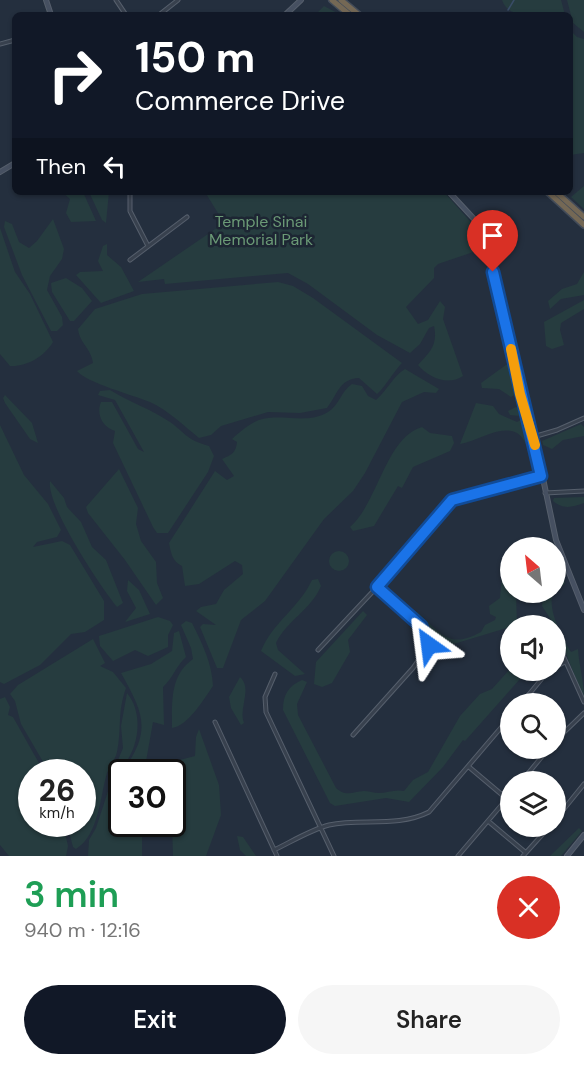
<!DOCTYPE html>
<meta charset="utf-8">
<style>
:root{--surface:#fff;--page:#f6f6f6;--text:#222;--muted:#767676;--accent:#111827}
body{margin:0;font-family:"DM Sans",sans-serif;background:var(--page);color:var(--text);height:100vh;display:flex;flex-direction:column;font-size:22px;white-space:nowrap}
*{box-sizing:border-box;margin:0}
p{font-size:20px;color:var(--muted)}
.icon{flex:none;width:33px;height:33px;fill:none;stroke:currentColor;stroke-width:2;stroke-linecap:round;stroke-linejoin:round}
.map{position:relative;height:856px;overflow:hidden}
.side{display:flex;flex-direction:column;background:var(--surface);flex:1}
.side>*{flex:none}
.top-card{position:absolute;left:12px;top:12px;width:561px;height:183px;border-radius:9px;box-shadow:0 2px 4px #0004;background:#111827;color:#fff;overflow:hidden}
.needle{width:39px;rotate:332deg}
.fabs{position:absolute;left:500px;top:537px;display:grid;gap:12px}
.fabs a{display:grid;place-items:center;width:66px;height:66px;border-radius:50%;background:var(--surface);box-shadow:0 2px 4px #0004;font-size:30px}
.speed{position:absolute;left:18px;top:759px;display:flex;gap:12px;font-size:30px;font-weight:700;text-align:center}
.speed>*{display:grid;place-content:center;width:78px;height:78px;border-radius:50%;background:var(--surface);box-shadow:0 2px 4px #0004;line-height:1}
.speed small{font-size:15px;font-weight:400}
.speed .limit{border:3px solid #111;border-radius:9px;background:#fff;color:#111}
.pin{position:absolute;display:grid;place-items:center;width:51px;height:51px;color:#fff;margin:-62px -26px;border-radius:50% 50% 50% 0;rotate:-45deg;box-shadow:0 0 6px #0007}
.pin .icon{rotate:45deg}
.me{position:absolute;width:66px;margin:-33px;rotate:329deg;stroke-linejoin:round;filter:drop-shadow(0 0 4px #0008)}
.turn{display:flex;align-items:center;gap:21px;height:126px;padding:0 24px;font-size:27px}
.turn .icon{width:78px;height:78px;stroke-width:2.5}
.turn b{display:block;font-size:42px;line-height:51px}
.then{display:flex;align-items:center;height:57px;padding:0 24px;background:#0003;gap:12px;font-size:22px}
.round{display:grid;place-items:center;flex:none;width:63px;height:63px;border-radius:32px;background:var(--page)}
.head{display:flex;align-items:center;justify-content:space-between;height:102px;padding:0 24px}
h1{font-size:36px;font-weight:600;line-height:45px;color:#1e9e55}
.button{display:flex;gap:12px;margin-top:auto;padding:12px 24px}
.button a{flex:1;height:69px;border-radius:36px;background:var(--accent);color:#fff;font-size:24px;font-weight:600;line-height:69px;text-align:center}
.button a+a{background:var(--page);color:var(--text)}
.map>svg:first-child{display:block}
.green{fill:#263c3f}
.lines{fill:none;stroke-linecap:round;stroke-linejoin:round}
.stream{stroke:#394c67;stroke-width:1.5}
.street-casing{stroke:#565f6c;stroke-width:5}
.secondary-casing{stroke:#565f6c;stroke-width:6}
.highway-casing{stroke:#434c59;stroke-width:8}
.street{stroke:#38414e;stroke-width:3}
.secondary{stroke:#465061;stroke-width:4}
.highway{stroke:#746855;stroke-width:5}
.route-casing{stroke:#114b97;stroke-width:15}
.route{stroke:#1a73e8;stroke-width:10}
.slow{stroke:#f59e0b;stroke-width:10}
.labels{text-anchor:middle;dominant-baseline:central;stroke-width:5;stroke-linejoin:round;paint-order:stroke}
.park-label{font-size:16px;fill:#6b9a76;stroke:#1d2633}
</style>
<div class="map">
<svg width="584" height="856" viewBox="0 0 584 856">
<rect width="100%" height="100%" fill="#242f3e"/>
<!-- green -->
<path class="green" d="M502 0H561L565 15C546 15 509 22 502 0Z
M567 0H584V32L573 23Z
M324 6 341 15H319L318 12Z
M570 30 577 37 584 39V153L570 155Z
M584 186V209L571 197Z
M62 192H83L96 221 71 222 66 213 70 199Z
M89 192H109L106 223 102 220Z
M205 192H444L476 228 485 248 438 264 434 268V278L406 307 418 324 428 320 440 301 445 307 443 319 463 376C448 386 429 378 418 365 430 352 438 345 434 326L429 328 420 344 410 353 377 335 308 284 288 273 165 284 164 279 138 282 224 223Z
M53 219 64 249 62 259 50 276 47 290 62 317 63 325 57 331H51L22 275 4 227 5 221 12 224 19 242 29 248 37 241Z
M0 228 15 272 30 294 53 342C44 357 26 367 10 366L0 354Z
M107 244V255L121 267 134 291 101 303 76 275 80 272 103 271 98 261 103 246Z
M584 272V295L561 299 550 309 548 301 562 289 577 284Z
M66 278 82 288 92 301 74 321H70L52 292 51 283Z
M278 282 293 286 313 298 402 363C394 371 383 390 377 394L359 378C339 379 338 394 327 408L300 413 268 412 221 426 211 435 199 438C183 425 169 411 150 402 133 395 87 383 77 371L93 363C91 348 80 344 78 329L95 309 142 294Z
M584 300V309L561 323 560 330 564 345 552 349 546 346 544 322Z
M510 362 516 394 511 397 499 389 482 388 481 383Z
M405 369 439 389 436 393 424 392 402 402 365 473 353 491 324 519 265 601 241 620 223 668H217L200 627 203 624 216 625 196 611 201 607 216 604 224 590 243 574 242 565 235 561 199 584 185 586 182 566C172 561 171 553 169 543L215 471 227 480 234 476 222 459C231 455 236 453 237 442L232 439C240 432 249 424 259 420 282 413 307 425 328 412 339 406 341 391 352 384L362 386 368 396 376 400C387 391 393 376 405 369Z
M110 390C129 402 151 409 170 422 188 435 185 439 209 446L214 456 208 472 168 533H157L153 527 113 443 115 431C102 427 96 414 101 402H112L138 449 144 452 115 400 98 395 100 391Z
M5 395 32 423 38 443 30 439 5 403 3 398Z
M476 403 493 406 499 414 517 422 521 420 520 416 510 415 508 411 516 407 521 410 534 457C526 451 527 439 517 433 500 424 478 441 460 444Z
M581 424 584 427V436L563 440 552 449 543 445 542 441Z
M0 425 24 475 48 504 61 530 57 537 37 542 33 547 62 541 70 545 104 601V620L85 632 71 634 40 665 4 684 0 682Z
M422 427 430 433 452 436 454 443 450 451 413 467 402 488 398 486 374 526 353 531 350 527C378 503 386 437 422 427Z
M119 469 138 508 136 524 141 541 156 562 157 583 163 598 156 605 125 560 88 513 86 507Z
M50 481 64 498 67 507 81 522 92 547 106 560 123 603 117 607C100 586 46 505 50 481Z
M584 497V503C572 507 564 510 553 501L554 498Z
M329 561a10 10 0 1 1 20 0a10 10 0 1 1-20 0Z
M507 553 510 559V592L516 593 517 625 447 646 414 615 417 612C441 633 448 650 481 632L485 625 495 620 496 617 490 614 489 606 500 598 504 554Z
M563 572 565 584 555 591V575Z
M318 579 321 586C311 610 287 620 276 643L278 650 305 674 295 676 261 651C273 622 299 608 312 580Z
M128 580 139 590 150 614 125 622 136 608 127 591Z
M544 593H553C547 609 562 638 571 652L578 649C579 666 584 680 584 699L555 626 542 606Z
M363 611 367 615 348 640 350 652 332 683 322 687 314 684 316 662Z
M158 617 170 621 173 625 168 635V647L148 656 135 650 113 661 100 646 99 636Z
M186 621 192 623C202 643 212 663 213 686 204 699 188 726 172 728 172 702 170 675 193 659L191 648 181 625Z
M179 631 186 657C176 666 173 678 163 687L164 725 153 722 145 767 149 771 156 772H122C152 731 144 714 121 673L151 664 172 651 174 633Z
M93 639 105 663 100 666 113 672 126 688C117 713 122 728 117 752 115 760 110 766 107 773 100 796 99 835 76 849L73 847 67 824H82V772H49L21 724 15 701 10 694 18 685Z
M510 669 527 671 465 741 463 740 443 767 409 802 386 798 335 806 330 803 283 710C283 695 288 686 302 680L307 682 297 704 298 715 336 788C346 797 352 792 364 791 368 791 374 793 379 793 387 793 395 789 404 791L413 780 428 772 460 716 480 694 492 689Z
M240 677C253 689 238 708 244 723L241 725 231 708 229 697Z
M127 693C147 717 137 761 111 777L123 748 121 726Z
M5 697 10 707 8 715 13 717 44 772H32V824H63L68 846 66 856H9L0 845V699Z
M199 729 219 785 221 815 206 856H173L172 824 177 765 180 760 195 756 196 737Z
M121 773 122 824H154V828L142 836V856H88L89 840 96 828 111 782Z
M579 828 582 831 561 856H550Z
M237 836 243 837 256 856H246L240 850Z"/>
<g class="lines">
<!-- stream -->
<path class="stream" d="M508 10 514 0"/>
<!-- street casing -->
<g class="street-casing">
<path id="street" d="M116 0 126 15
M159 15 178 0
M0 44 15 40
M130 192V211L148 246
M130 260 187 217
M533 437 557 430 584 418
M545 493 584 491
M557 642 584 702
M318 650 377 587 446 504 462 497 541 476
M555 667 565 662
M275 674 265 697 266 712 334 856
M521 704 549 670
M215 722 277 856
M353 735 413 668 429 645 421 626 377 587
M555 741 584 713
M469 767 507 799
M521 782 549 748
M555 820 584 784
M488 821 525 852
M274 850C291 842 310 830 329 825 362 818 397 828 429 812L510 717
M458 856 510 795
M523 856 550 826"/>
</g>
<!-- secondary casing -->
<g class="secondary-casing">
<path id="secondary" d="M46 0 51 15
M285 15 301 0
M0 172 15 163
M449 192 475 220 489 243 500 307 537 450 556 540 584 610
M567 856 584 835"/>
</g>
<!-- highway casing -->
<g class="highway-casing">
<path id="highway" d="M332 0 350 15
M341 0 359 15
M548 192 584 225
M556 192 584 217"/>
</g>
<!-- street -->
<use href="#street" class="street"/>
<!-- secondary -->
<use href="#secondary" class="secondary"/>
<!-- highway -->
<use href="#highway" class="highway"/>
</g>
<g class="lines">
<!-- route casing -->
<g class="route-casing">
<path id="route" d="M429 645 421 626 377 587 452 500 541 476 493 272"/>
</g>
<!-- route -->
<use href="#route" class="route"/>
<!-- slow -->
<path class="slow" d="M511 349 520 394 535 445"/>
</g>
<g class="labels">
<!-- park labels -->
<g class="park-label">
<text x="261" y="221">Temple Sinai<tspan x="261" dy="18">Memorial Park</tspan></text>
</g>
</g>
</svg>
<div class="fabs">
<a><svg class="needle" viewBox="-14 -14 28 28"><path d="M0-13l5 13h-10z" fill="#e53935"/><path d="M0 13l5-13h-10z" fill="#767676"/></svg></a>
<a><svg class="icon" aria-label="sound" viewBox="0 0 24 24"><path d="M4 9h4l5-4v14l-5-4H4zM17 9q2 3 0 6"/></svg></a>
<a><svg class="icon" aria-label="search" viewBox="0 0 24 24"><circle cx="10" cy="10" r="6"/><path d="M15 15l6 6"/></svg></a>
<a><svg class="icon" aria-label="layers" viewBox="0 0 24 24"><path d="M12 4l9 5-9 5-9-5zM3 14l9 5 9-5"/></svg></a>
</div>
<div class="speed"><div>26<small>km/h</small></div><div class="limit">30</div></div>
<div class="pin" style="left:493px;top:272px;background:#d93025"><svg class="icon" aria-label="arrive" viewBox="0 0 24 24"><path d="M6 21V4h12l-3 4 3 4H6"/></svg></div>
<svg class="me" style="left:429px;top:645px" viewBox="-20 -20 40 40"><path d="M0-17L14 15 0 8-14 15z" fill="#1a73e8" stroke="#fff" stroke-width="4"/></svg>
<div class="top-card">
<div class="turn"><svg class="icon" aria-label="right" viewBox="0 0 24 24"><path d="M7 20v-9h11M14 6l5 5-5 5"/></svg><div><b>150 m</b>Commerce Drive</div></div>
<div class="then">Then<svg class="icon" aria-label="left" viewBox="0 0 24 24"><path d="M17 20v-9H6M10 6l-5 5 5 5"/></svg></div>
</div>
</div>
<section class="side">
<div class="head"><div><h1>3 min</h1><p>940 m · 12:16</p></div><a class="round" style="background:#d93025;color:#fff"><svg class="icon" aria-label="close" viewBox="0 0 24 24"><path d="M6 6l12 12M18 6L6 18"/></svg></a></div>
<div class="button"><a>Exit</a><a>Share</a></div>
</section>
